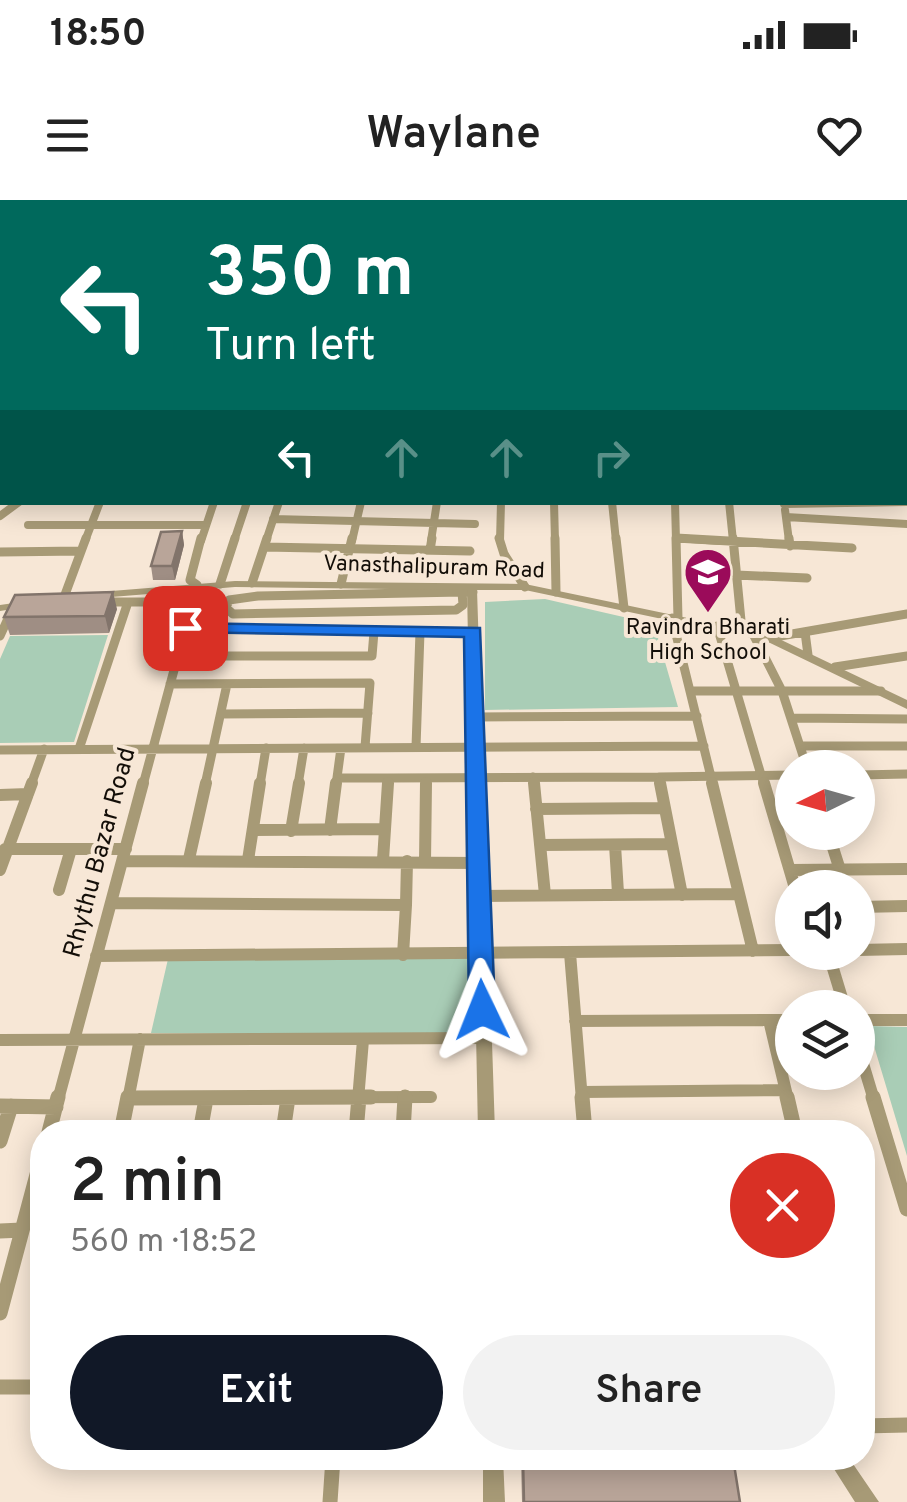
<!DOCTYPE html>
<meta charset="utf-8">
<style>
:root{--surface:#fff;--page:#f2f2f2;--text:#222;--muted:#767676;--accent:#111827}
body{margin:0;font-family:Overpass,sans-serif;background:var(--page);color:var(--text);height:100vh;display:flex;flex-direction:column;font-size:38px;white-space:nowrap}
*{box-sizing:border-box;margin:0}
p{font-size:32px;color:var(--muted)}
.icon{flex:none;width:55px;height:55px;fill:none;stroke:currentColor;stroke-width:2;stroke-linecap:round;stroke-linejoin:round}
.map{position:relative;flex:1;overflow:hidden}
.side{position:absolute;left:30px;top:920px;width:845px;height:350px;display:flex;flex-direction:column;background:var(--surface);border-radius:40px;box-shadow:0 5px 25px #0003}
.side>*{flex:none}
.banner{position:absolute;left:0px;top:0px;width:908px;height:305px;box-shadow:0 5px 25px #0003;background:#00695c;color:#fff;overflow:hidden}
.needle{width:65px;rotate:265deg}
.tools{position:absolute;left:775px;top:550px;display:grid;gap:20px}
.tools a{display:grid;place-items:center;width:100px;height:100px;border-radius:50%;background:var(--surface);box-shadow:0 5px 25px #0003;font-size:50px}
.pin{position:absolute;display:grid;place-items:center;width:85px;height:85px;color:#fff;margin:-42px;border-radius:20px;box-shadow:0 5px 15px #0006}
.me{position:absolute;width:110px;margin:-55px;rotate:358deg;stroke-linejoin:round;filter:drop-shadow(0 0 8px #0008)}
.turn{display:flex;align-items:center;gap:35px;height:210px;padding:0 40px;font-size:45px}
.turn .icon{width:130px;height:130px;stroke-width:2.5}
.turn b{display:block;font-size:70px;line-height:85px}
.lanes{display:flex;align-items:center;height:95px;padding:0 40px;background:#0003;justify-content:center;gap:50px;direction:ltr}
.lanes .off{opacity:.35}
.round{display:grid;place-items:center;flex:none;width:105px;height:105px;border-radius:52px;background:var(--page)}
.overview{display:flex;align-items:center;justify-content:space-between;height:170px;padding:0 40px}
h1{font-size:60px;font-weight:600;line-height:75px}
.button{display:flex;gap:20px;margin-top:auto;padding:20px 40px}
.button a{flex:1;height:115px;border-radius:60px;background:var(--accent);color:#fff;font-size:40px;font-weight:600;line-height:115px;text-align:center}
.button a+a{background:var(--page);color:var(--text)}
.status{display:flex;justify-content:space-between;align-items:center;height:70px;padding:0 50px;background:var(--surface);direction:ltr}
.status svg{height:28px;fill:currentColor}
header{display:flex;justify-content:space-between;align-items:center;height:130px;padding:0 40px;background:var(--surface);font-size:45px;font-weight:600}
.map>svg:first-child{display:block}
.green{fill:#a9cdb6}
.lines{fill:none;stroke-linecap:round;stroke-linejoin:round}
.minor-far4{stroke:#a79a76;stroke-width:6}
.minor-far3{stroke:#a79a76;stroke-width:8}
.minor-far2{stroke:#a79a76;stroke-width:9}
.minor-far1{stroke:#a79a76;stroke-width:12}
.minor{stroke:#a79a76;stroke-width:15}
.tertiary{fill:#a79a76;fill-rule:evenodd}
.wall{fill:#9f8e84}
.shaded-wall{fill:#82746b}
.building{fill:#b9a599;stroke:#82746b;stroke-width:2.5}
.route{fill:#1a73e8;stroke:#114b97;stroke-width:2.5}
.labels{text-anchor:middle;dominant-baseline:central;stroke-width:8;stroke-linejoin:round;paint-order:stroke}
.far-street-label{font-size:22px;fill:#130e08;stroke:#f7e7d6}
.far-poi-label{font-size:22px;fill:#130e08;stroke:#f7e7d6}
.street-label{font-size:25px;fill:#130e08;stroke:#f7e7d6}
</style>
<div class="status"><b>18:50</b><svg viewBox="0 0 49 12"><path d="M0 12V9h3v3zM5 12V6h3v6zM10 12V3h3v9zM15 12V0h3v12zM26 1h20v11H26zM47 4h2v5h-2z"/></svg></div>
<header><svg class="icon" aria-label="menu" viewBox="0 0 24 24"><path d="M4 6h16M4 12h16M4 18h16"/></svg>Waylane<svg class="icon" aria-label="heart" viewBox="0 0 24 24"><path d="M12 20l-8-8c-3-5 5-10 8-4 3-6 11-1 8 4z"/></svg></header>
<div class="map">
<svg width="907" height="1302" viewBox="0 0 907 1302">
<rect width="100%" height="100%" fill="#f7e7d6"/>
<!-- green -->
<path class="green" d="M545 399 654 424 678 507 485 510V402Z
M108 435 74 542 0 543V459L10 436Z
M468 757 470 835 151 833 168 759Z
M868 826 907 827V956Z"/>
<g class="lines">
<!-- minor-far4 -->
<path class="minor-far4" d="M260 0 274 2
M339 0 370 2"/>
<!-- minor-far3 -->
<path class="minor-far3" d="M554 302 555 341
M612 302 616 341
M675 302 676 341
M729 302 733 341
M784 304 907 302
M785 310 789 341
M0 316 19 302
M786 317 907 324
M273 319 475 324
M28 325H206
M676 338 720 341
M85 341 100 302
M201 341 214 302
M234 341 247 302
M266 341 279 302
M352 341 361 302
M431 341 437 302
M500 341 501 302"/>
<!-- minor-far2 -->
<path class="minor-far2" d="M499 338 504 354 525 387
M555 338 556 392
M616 338 624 408
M676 338 678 419
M676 338 852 348
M733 338 742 431
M789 338 790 346
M264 347 470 351
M430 350 432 338
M0 352 81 351
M736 375 807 378
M252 383 267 338
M220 384 235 338
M341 384 352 338
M462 392 463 405 456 410 233 414 226 408 229 400 258 396Z
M462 392H473
M68 401 63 400 86 338
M102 402H192
M672 418 713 585
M717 426 764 585
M185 429 473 432
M805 432 808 455
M753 434 782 491 807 568
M0 436 11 412
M769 438 907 414
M178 456H372L374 432
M835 467 907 456
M170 484 370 483 365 547
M691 491H881
M221 514 368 513
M476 517 697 516
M791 518 907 519
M802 546H907
M416 547 420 432
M79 549 128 402
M0 550 704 546
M858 575 907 574
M533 577 534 585
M659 577 792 575
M337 578H388
M31 585 44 549
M143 585 197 385 190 380 201 338
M205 585 227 484
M260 585 266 548
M298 585 304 548
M336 585 341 548
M388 585V578L659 577 661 585
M426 585V578"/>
<!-- minor-far1 -->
<path class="minor-far1" d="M534 583 545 695
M660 583 682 695
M712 583 753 751
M764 583 795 688
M0 595 28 594
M536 609 665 608
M385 629 388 583
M253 630 385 629 383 660
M330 630 336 583
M291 631 299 583
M828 632 840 670
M540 645 672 644
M615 645 618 693
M5 649H126
M189 659 206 583
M248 660 260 583
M122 661 481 663
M425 662 426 583
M0 670 32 583
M790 670 907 669
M59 690 71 649
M479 696 739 694
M111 703 406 705 407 661
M858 707 907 706
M858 750 907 749
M828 752 845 808
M570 753 582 900
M403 755 406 705
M96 756 792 750
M769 820H792
M858 820H907
M575 821 769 820 788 900
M0 840 483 838
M858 847 874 900
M582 892 785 890
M128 898 431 897
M58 900 143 583
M128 900 140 839
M358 900 363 840"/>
<!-- minor -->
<path class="minor" d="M582 897 585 932
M787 897 795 932
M873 897 907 1009
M128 898 371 897
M0 906 56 907
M49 932 58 897
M121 932 128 897
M200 932 206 899
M283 932 288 898
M356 932 359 897
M403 932 405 897
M0 941 11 906
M0 1031 22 1030
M0 1113 42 956
M0 1187H42
M862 1226 907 1225
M330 1302 333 1258"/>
<!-- tertiary -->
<path class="tertiary" d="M235 381 525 384 773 436 907 500V509L766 441 525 390H477L495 932H478L467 390 235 387 99 398 94 395 99 392Z
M28 401 32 402V406L0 411V405Z
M483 1258H503L505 1302H483Z
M827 1258H849L879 1302H855Z"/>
</g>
<!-- wall -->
<path class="wall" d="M182 331 184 345 175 380H153L151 366Z
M117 409 109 433 10 435 4 417Z
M521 1258H733L740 1302H522Z"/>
<!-- shaded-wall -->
<path class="shaded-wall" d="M182 331 184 345 175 380 172 366Z
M113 392 117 409 109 433 105 416Z"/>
<!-- building -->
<path class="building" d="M182 331 172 366H151L161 332Z
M113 392 105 416 4 417 15 395Z
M523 1258H733L740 1302H524Z"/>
<!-- route -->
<path class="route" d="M185 423 480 428 495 810 491 817H473L469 810 464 437 178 432V425Z"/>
<!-- icons -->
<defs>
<g id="school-pin" transform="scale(2.5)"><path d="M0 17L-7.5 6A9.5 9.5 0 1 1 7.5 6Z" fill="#9b0b5a" stroke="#f7e7d6"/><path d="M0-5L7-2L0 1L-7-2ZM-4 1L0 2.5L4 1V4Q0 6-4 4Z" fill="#fff"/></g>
</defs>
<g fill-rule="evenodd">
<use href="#school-pin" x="708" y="372"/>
</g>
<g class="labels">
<!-- far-street labels -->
<g class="far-street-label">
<text transform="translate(434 368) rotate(2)">Vanasthalipuram Road</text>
</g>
<!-- far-poi labels -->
<g class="far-poi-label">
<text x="708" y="428">Ravindra Bharati<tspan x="708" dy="25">High School</tspan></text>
</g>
<!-- street labels -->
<g class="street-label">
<text transform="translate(101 653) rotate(-75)">Rhythu Bazar Road</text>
</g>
</g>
</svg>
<div class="tools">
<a><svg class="needle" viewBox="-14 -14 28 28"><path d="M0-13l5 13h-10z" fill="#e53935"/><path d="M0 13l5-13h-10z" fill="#767676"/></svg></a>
<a><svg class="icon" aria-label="sound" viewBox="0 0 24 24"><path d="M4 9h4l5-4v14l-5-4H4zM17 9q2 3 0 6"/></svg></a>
<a><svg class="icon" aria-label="layers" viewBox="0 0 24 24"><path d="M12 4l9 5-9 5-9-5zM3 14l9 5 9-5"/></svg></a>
</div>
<div class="pin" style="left:185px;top:428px;background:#d93025"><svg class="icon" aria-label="arrive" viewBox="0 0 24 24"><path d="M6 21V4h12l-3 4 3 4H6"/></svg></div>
<svg class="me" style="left:482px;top:810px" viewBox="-20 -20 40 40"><path d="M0-17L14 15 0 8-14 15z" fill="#1a73e8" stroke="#fff" stroke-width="4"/></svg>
<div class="banner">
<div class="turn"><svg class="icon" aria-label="left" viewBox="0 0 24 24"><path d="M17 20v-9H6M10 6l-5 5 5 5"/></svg><div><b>350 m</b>Turn left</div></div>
<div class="lanes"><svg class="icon" aria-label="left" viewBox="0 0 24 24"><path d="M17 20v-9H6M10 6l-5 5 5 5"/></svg><svg class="icon off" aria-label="ahead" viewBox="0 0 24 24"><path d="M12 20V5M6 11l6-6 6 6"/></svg><svg class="icon off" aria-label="ahead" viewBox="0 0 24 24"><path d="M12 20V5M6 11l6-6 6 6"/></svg><svg class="icon off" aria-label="right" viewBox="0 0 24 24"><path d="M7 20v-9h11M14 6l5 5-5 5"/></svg></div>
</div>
<section class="side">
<div class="overview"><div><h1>2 min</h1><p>560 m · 18:52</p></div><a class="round" style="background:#d93025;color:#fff"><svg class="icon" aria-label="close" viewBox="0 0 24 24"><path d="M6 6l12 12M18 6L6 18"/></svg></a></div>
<div class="button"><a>Exit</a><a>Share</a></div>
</section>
</div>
